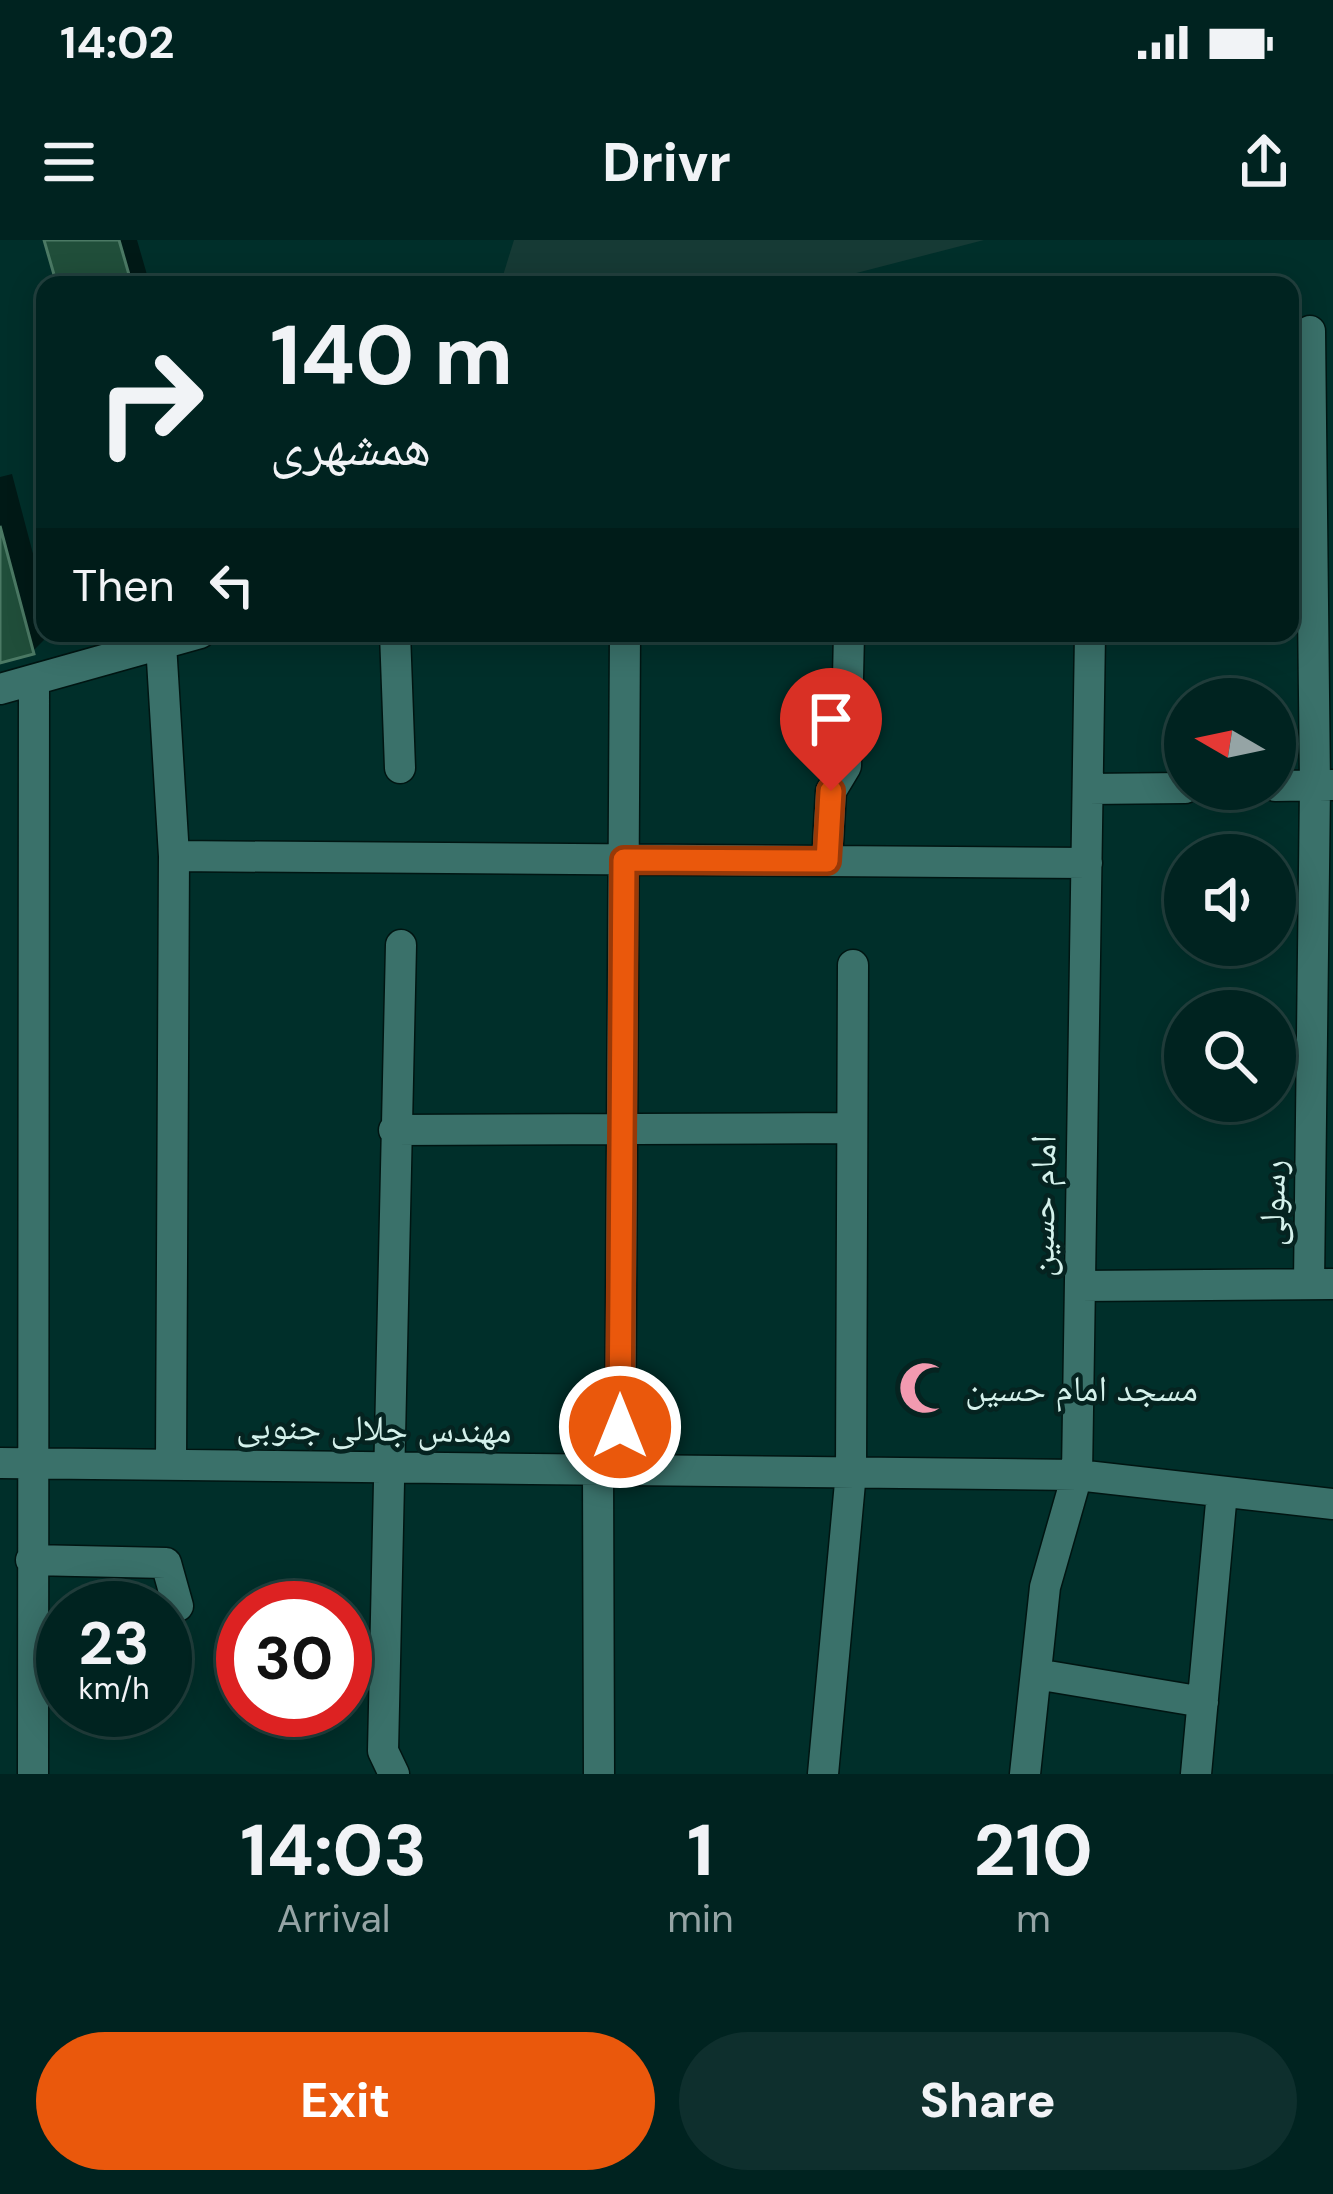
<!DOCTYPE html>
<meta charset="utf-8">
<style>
:root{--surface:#002320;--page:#0e2f2d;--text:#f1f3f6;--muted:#95a4a5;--line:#22403e;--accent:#ea580c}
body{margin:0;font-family:"DM Sans","Noto Naskh Arabic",sans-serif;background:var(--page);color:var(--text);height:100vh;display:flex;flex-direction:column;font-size:45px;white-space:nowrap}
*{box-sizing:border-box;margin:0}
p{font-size:39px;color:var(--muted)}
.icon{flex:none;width:66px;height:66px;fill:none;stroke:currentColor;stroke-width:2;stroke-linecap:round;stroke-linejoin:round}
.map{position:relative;height:1534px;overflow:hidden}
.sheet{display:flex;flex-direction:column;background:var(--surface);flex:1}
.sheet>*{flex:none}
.guide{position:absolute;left:36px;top:36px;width:1263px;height:366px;border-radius:24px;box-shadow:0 6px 30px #0003,0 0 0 3px var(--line);background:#002320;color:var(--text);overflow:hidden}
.needle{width:78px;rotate:279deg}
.buttons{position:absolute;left:1164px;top:438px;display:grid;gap:24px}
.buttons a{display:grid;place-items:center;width:132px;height:132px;border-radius:50%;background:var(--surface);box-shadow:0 6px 30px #0003,0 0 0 3px var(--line);font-size:60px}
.speed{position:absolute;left:36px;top:1341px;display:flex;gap:24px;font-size:60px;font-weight:700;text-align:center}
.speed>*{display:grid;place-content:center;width:156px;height:156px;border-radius:50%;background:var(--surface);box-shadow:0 6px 30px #0003,0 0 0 3px var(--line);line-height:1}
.speed small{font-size:30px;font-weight:400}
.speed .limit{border:18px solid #d22;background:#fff;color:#111}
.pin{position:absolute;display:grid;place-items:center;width:102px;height:102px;color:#fff;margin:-123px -51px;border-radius:50% 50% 50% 0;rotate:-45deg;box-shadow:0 0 12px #0007}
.pin .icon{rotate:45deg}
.me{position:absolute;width:132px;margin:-66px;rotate:0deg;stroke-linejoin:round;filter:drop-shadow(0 0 9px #0008)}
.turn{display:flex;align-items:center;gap:42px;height:252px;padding:0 36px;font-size:54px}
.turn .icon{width:156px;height:156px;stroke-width:2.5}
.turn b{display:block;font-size:84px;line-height:102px}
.then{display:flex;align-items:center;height:114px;padding:0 36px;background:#0003;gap:24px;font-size:45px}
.eta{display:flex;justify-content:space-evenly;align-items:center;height:204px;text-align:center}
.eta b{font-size:72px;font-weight:800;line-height:84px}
.cta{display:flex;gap:24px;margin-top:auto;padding:24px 36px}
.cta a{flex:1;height:138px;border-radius:72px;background:var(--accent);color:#fff;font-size:48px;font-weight:800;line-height:138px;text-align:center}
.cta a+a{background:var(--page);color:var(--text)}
.status{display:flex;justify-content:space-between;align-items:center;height:84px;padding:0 60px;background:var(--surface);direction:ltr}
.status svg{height:33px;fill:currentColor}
header{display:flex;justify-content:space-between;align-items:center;height:156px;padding:0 36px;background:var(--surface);font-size:54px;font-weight:800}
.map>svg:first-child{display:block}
.built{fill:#163a35}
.shadow{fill:#0007}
.building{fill:#204e3a;stroke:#4b7964;stroke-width:3}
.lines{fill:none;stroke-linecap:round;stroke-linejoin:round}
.minor-casing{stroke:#001512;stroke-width:33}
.minor{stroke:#3a716a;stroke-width:30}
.route-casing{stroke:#983908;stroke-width:30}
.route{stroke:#ea580c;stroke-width:21}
.labels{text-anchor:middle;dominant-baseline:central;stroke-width:9;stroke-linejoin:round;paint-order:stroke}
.street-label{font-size:36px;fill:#d4f1eb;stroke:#052320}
.poi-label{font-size:36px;fill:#d4f1eb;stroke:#052320;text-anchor:start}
</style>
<div class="status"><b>14:02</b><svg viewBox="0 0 49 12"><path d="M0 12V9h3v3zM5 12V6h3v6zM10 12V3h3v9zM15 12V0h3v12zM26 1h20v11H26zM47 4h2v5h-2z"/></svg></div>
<header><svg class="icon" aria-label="menu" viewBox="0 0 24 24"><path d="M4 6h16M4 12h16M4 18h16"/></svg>Drivr<svg class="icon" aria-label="share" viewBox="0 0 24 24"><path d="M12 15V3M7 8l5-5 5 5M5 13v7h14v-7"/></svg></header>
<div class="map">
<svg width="1333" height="1534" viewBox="0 0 1333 1534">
<rect width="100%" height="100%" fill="#002f2a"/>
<!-- built -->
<path class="built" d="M514 0H984L810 45H500Z"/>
<!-- shadow -->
<path class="shadow" d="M47 0H137L150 45H60Z
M12 234 45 359V393H51L32 412 0 420V237Z"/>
<!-- building -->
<path class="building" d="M44 0H119L132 45H57Z
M0 286 34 414 0 423Z"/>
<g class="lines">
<!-- minor casing -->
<g class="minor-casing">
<path id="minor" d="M395 393 400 528
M161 404 174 616 171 1225
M0 449 200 393
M1275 546 1333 545
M1088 549 1185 548
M174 616 1087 623
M827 621 831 551 846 526 849 393
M394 890 852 888
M1309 1044 1315 546 1310 91
M1080 1046 1333 1044
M0 1223 1077 1235 1333 1264
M598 1230 599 1534
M620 1230 625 393
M31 1320 166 1323 178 1366
M1036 1434 1203 1462
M33 1534 34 440
M394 1534 383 1511 401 705
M823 1534 851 1232 853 725
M1025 1534 1045 1347 1077 1235 1090 393
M1196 1534 1222 1252"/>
</g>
<!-- minor -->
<use href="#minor" class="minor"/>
</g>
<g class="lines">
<!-- route casing -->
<g class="route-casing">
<path id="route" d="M620 1187 624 620 827 621 831 551"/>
</g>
<!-- route -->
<use href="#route" class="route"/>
</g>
<!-- icons -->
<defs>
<g id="mosque-bare" transform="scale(4.14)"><path d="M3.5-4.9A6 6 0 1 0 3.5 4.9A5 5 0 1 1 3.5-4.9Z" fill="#f29ab0" stroke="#052320" stroke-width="2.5" paint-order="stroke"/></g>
</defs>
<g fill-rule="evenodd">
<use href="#mosque-bare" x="925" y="1148"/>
</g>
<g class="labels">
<!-- street labels -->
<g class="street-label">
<text transform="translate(1272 963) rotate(-89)">رسولی</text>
<text transform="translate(1042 966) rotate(-89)">امام حسین</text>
<text transform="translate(374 1188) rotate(1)">مهندس جلالی جنوبی</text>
</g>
<!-- poi labels -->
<g class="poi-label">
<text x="965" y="1148">مسجد امام حسین</text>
</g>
</g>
</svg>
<div class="buttons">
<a><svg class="needle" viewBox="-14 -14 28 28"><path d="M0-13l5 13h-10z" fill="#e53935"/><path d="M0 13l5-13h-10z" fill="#95a4a5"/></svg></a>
<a><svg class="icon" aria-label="sound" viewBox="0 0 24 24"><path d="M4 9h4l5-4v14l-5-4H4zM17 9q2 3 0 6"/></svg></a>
<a><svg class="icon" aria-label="search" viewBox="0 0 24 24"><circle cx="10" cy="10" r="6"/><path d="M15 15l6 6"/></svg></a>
</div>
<div class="speed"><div>23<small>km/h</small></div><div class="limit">30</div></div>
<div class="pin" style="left:831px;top:551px;background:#d93025"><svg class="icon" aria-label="arrive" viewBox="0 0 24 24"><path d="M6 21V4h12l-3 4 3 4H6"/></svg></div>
<svg class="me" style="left:620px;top:1187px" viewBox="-20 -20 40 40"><circle r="17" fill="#ea580c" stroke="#fff" stroke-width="3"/><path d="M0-11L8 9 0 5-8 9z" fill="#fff"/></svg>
<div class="guide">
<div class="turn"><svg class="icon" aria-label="right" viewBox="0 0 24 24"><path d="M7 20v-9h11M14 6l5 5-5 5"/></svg><div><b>140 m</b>همشهری</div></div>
<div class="then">Then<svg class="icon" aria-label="left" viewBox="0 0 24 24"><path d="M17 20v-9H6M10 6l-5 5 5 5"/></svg></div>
</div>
</div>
<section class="sheet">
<div class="eta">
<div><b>14:03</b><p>Arrival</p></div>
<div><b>1</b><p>min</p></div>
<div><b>210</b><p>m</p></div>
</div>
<div class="cta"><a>Exit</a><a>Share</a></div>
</section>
